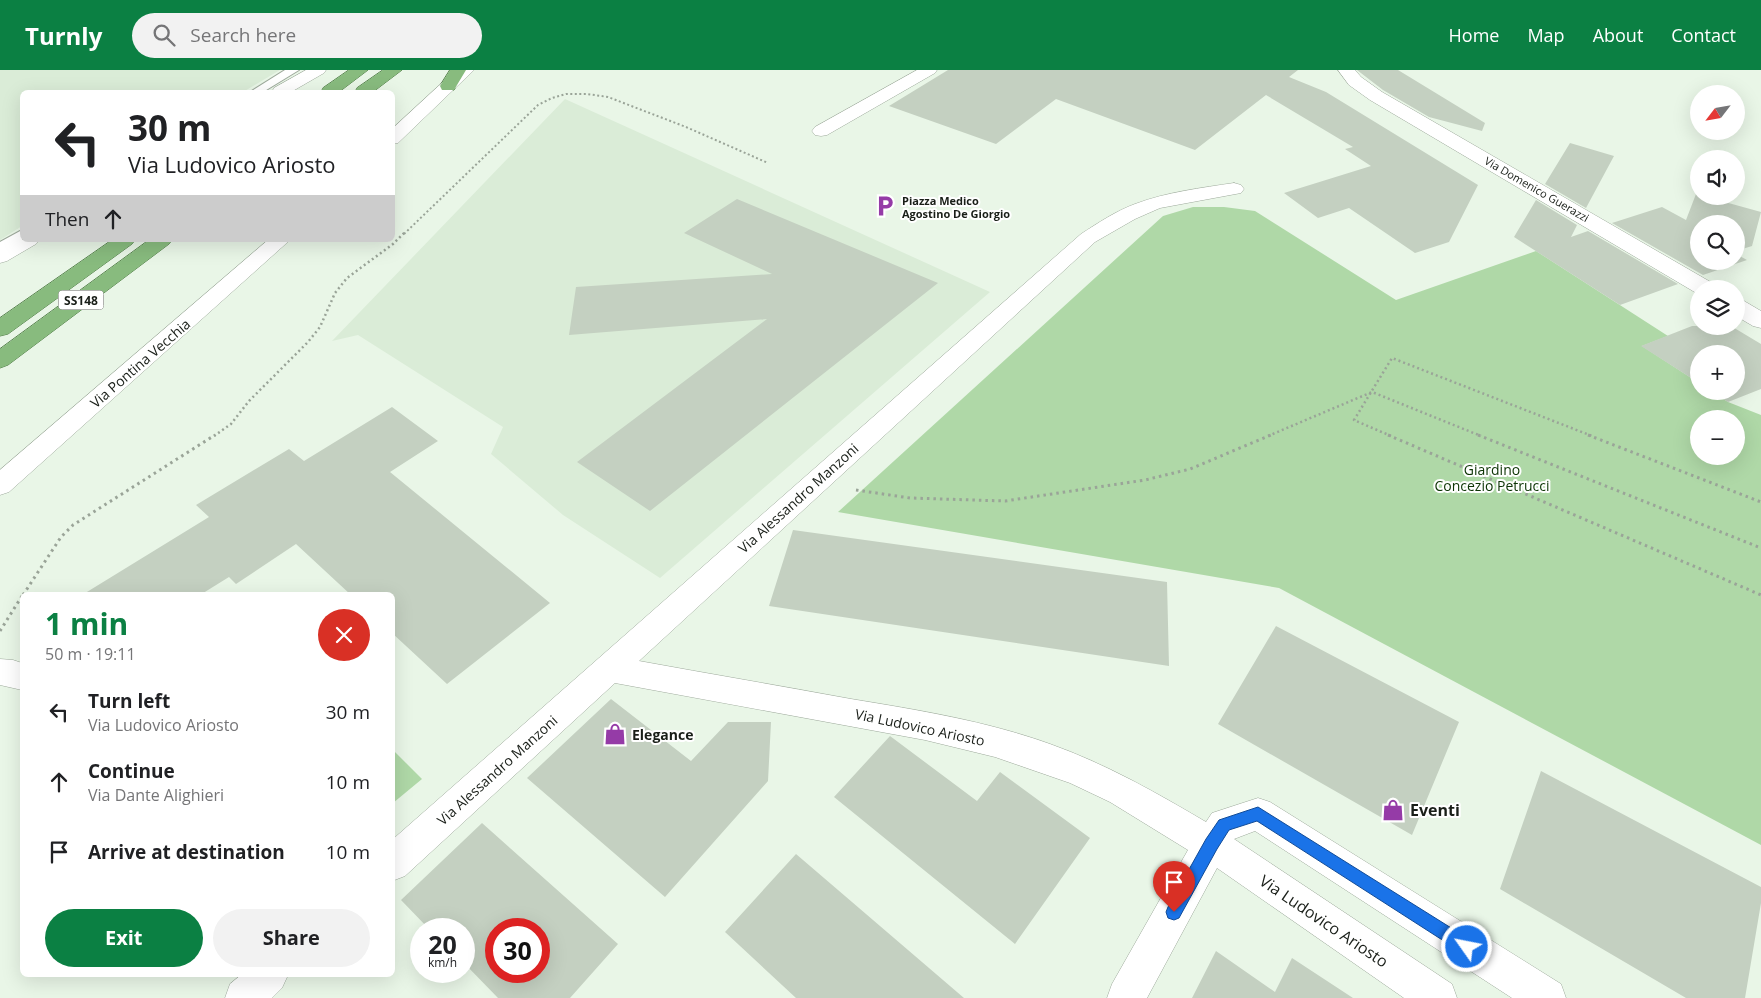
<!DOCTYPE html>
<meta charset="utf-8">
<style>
:root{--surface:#fff;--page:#f2f2f2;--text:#202124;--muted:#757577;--accent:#0b8043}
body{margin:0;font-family:"Open Sans",sans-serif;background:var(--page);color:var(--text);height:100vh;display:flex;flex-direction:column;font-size:19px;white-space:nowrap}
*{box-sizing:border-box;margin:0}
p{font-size:16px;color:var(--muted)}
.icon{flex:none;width:28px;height:28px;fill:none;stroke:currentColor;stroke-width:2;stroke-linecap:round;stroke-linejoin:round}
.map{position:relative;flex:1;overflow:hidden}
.details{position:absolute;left:20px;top:522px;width:375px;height:385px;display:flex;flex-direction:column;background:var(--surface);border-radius:8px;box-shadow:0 5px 20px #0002}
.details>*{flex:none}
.guide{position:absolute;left:20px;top:20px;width:375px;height:152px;border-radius:8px;box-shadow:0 5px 20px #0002;background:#fff;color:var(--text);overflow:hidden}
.needle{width:32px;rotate:239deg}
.controls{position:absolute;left:1690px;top:15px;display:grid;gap:10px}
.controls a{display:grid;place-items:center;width:55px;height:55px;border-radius:50%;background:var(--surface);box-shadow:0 5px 20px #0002;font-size:25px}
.speed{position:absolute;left:410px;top:848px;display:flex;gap:10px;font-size:25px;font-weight:700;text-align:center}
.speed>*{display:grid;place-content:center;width:65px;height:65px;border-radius:50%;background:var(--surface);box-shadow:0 5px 20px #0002;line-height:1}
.speed small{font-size:12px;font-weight:400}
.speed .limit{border:8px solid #d22;background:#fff;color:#111}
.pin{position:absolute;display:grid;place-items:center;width:42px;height:42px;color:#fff;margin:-51px -21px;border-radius:50% 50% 50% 0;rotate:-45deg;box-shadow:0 0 5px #0007}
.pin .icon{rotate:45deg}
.me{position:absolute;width:55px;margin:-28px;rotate:303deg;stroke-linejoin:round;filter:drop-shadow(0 0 4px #0008)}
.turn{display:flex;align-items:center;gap:18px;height:105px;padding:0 25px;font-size:22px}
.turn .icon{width:65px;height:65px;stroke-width:2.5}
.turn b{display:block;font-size:35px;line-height:42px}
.then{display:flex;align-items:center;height:48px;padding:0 25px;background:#0003;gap:10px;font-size:19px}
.round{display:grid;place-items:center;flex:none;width:52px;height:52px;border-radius:26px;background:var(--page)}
.overview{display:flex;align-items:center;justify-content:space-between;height:85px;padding:0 25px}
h1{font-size:30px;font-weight:700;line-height:38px;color:var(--accent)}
.primary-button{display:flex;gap:10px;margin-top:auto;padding:10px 25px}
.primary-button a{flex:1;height:58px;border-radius:30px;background:var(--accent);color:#fff;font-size:20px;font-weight:700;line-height:58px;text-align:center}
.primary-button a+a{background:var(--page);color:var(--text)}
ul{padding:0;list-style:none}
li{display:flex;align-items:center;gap:15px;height:70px;padding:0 25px}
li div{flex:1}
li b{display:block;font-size:19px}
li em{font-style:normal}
header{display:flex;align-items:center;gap:30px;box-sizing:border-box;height:70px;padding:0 25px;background:var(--accent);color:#fff}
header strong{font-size:24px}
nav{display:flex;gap:28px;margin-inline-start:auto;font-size:18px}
.search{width:350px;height:45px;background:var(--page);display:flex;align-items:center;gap:12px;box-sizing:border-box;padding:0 18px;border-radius:28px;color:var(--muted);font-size:19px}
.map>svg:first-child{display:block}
.built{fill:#daecd7}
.green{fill:#afd8a7;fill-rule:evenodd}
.building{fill:#c4d0c1;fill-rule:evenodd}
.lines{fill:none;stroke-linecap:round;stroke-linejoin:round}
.service-casing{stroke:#9da99b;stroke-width:2}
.minor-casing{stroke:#9da99b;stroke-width:1}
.tertiary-casing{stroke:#9da99b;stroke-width:1}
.trunk-casing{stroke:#4e7945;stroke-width:1}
.path-far2{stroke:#9aa498;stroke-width:2;stroke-dasharray:2 2.5;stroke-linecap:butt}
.path-far1{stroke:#9aa498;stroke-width:2.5;stroke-dasharray:2 3;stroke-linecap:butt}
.path{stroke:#9aa498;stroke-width:3;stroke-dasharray:2.5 4;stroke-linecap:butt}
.service{fill:#fff;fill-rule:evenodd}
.minor{fill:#fff;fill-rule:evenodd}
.tertiary{fill:#fff;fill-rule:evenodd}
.trunk{fill:#88bb7e;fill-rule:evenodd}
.route{fill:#1a73e8;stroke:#114b97}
.labels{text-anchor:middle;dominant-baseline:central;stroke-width:4;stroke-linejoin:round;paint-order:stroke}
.far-street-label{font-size:11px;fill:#191e18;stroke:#fff}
.far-poi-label{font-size:11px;font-weight:bold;fill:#191e18;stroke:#fff;text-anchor:start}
.shield{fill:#fff;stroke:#5e625d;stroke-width:1}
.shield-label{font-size:12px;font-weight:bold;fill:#191e18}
.street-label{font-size:14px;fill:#191e18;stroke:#fff}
.park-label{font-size:14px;fill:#0c3404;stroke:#fff}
.poi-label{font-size:14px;font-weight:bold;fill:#191e18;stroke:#fff;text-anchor:start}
.near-poi-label{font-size:16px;font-weight:bold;fill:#191e18;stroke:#fff;text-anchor:start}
.near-street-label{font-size:16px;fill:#191e18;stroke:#fff}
</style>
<header>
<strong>Turnly</strong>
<div class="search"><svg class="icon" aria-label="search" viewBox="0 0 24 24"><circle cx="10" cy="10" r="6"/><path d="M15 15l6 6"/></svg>Search here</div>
<nav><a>Home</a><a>Map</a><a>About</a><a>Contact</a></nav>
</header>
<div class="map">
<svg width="1761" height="928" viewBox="0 0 1761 928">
<rect width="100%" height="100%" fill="#e9f6e7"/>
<!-- built -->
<path class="built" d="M0 0H280L243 22H22V156L0 170Z
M565 29 990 222 660 508 563 445 491 384 503 357 358 265 332 271Z"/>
<!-- green -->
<path class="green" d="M1193 137H1224L1255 141 1396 230 1536 181 1668 266 1642 276 1699 313V321H1711L1728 332 1761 345V775L1279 518 838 442 1163 146ZM1699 349H1736V386H1699Z
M392 679 422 709 393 733H392Z"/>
<!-- building -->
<path class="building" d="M948 0H1298L1289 7 1326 22 1478 115 1449 172 1415 183 1349 138 1318 148 1284 123 1371 96 1345 79 1353 77 1266 25 1195 80 1056 29 996 74 889 36Z
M1357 0H1398L1485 53 1482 61 1429 47 1383 20Z
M1570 73 1614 86 1586 138 1545 114Z
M1696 124 1761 142 1752 176 1736 181V154H1699V191H1736V184L1747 190 1703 205 1612 153 1662 137 1686 150Z
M737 129 938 213 650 441 577 392 767 249 569 265 576 217 772 204 684 163Z
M1536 130 1577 155 1571 167 1588 161 1678 214 1620 235 1514 167Z
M1692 256H1731L1761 274V319L1728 332 1711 321H1736V284H1699V313L1641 276Z
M392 337 438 371 390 402 550 533 447 614 392 563V525H351L296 474 236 514 229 507 200 525H82L209 447 196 435 289 379 304 391Z
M793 460 1167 512 1169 596 769 536Z
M1276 556 1459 652 1412 765 1218 654Z
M611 629 691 691 728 652H771L768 711 665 827 527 708Z
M890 666 977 731 1000 702 1090 768 1015 874 834 727Z
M1541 701 1761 817V833L1745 928H1686L1500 819Z
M482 753 618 874 570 928H498L464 893V859H429L401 830ZM496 859H539V901H496Z
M796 784 964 928H796L725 862Z
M1216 881 1275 922 1292 888 1353 928H1192Z"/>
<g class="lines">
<!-- service casing -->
<g class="service-casing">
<path id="service" d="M285 0H299L263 22H250Z
M22 160V170L0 182V172Z"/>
</g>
<!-- minor casing -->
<g class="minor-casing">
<path id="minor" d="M917 0H937L935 3 827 65 821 66 815 65 812 61 815 57Z
M1338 0H1355L1361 7 1382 22 1714 214 1717 219H1699L1698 224 1370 30 1349 15Z
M1234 113 1241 115 1244 119 1241 123 1160 138 1135 149 1095 172 639 591C710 604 781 616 851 629 918 640 986 651 1050 674 1106 694 1155 722 1206 752L1212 743 1258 728 1270 732 1561 914 1566 928H1512L1255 761 1234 769 1452 914 1457 928H1404L1217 798 1147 928H1107L1112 914 1188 780 1110 732 1070 713 995 687 925 670 615 613 405 806 392 811V770L1081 164C1098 153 1116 141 1135 134 1167 122 1201 118 1234 113Z
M1736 229 1744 231 1761 241V258L1753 256 1736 246Z
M0 589 13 590 22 593V620L0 615Z
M241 905H288L282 918 272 928H225L230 914Z"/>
</g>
<!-- tertiary casing -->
<g class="tertiary-casing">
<path id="tertiary" d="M306 0H326L324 3 291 22H272L274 18Z
M456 0H474L398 73 392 74V59Z
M22 165V170H39L36 174 7 191 0 193V178Z
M268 170H290L9 422 0 425V400Z"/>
</g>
<!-- trunk casing -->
<g class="trunk-casing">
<path id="trunk" d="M349 0H368L339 22H321L323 18Z
M383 0H402L373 22H355L357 18Z
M450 0H466L454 20H442L440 16Z
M112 170H135L132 174 8 264 0 266V248Z
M149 170H172L169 174 8 295 0 298V279Z"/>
</g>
<!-- path-far2 -->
<path class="path-far2" d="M404 164 538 35 552 28 566 24H587L608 27 686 57 768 93"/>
<!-- path-far1 -->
<path class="path-far1" d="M214 366 231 354 249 331 308 272 320 257 335 223 347 208 393 174 405 162
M1268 366 1372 322 1481 366
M1391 366 1354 350 1392 288 1592 366"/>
<!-- path -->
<path class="path" d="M1388 365 1761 525
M1478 365 1761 478
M1588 365 1761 432
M856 420 910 428 1005 431 1145 410 1190 399 1271 365
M23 525 61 467 73 455 215 365
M0 561 22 526"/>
<!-- service -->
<use href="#service" class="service"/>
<!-- minor -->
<use href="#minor" class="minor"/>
<!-- tertiary -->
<use href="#tertiary" class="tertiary"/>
<!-- trunk -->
<use href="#trunk" class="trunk"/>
</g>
<!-- route -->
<path class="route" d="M1258 737 1472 871 1474 877 1472 882 1467 885 1461 882 1257 751 1229 760 1217 779 1179 848 1174 850 1168 848 1166 842 1168 837 1206 769 1219 750Z"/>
<!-- icons -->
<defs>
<g id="parking-bare" transform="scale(1.725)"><path d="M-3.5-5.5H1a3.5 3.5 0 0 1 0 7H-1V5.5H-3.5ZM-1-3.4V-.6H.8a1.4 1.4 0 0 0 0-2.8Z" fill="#953ba7" stroke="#fff" stroke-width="2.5" paint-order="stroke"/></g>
<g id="shop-bare" transform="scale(1.725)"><path d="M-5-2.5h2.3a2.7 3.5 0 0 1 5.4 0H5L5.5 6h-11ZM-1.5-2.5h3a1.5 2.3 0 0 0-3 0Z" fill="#953ba7" stroke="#fff" stroke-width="2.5" paint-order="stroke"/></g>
</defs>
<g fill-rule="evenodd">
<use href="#parking-bare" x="885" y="136"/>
<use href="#shop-bare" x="615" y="664"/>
<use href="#shop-bare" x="1393" y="740"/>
</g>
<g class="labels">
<!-- far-street labels -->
<g class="far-street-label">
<text transform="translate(1537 119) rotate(30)">Via Domenico Guerazzi</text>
</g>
<!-- far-poi labels -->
<g class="far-poi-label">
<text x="902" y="130">Piazza Medico<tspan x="902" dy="13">Agostino De Giorgio</tspan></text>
</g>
<!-- shield labels -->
<rect class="shield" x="58.5" y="220.5" width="45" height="19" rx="4"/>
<g class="shield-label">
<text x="81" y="230">SS148</text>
</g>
<!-- street labels -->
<g class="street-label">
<text transform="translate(140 293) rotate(-41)">Via Pontina Vecchia</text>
<text transform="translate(798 428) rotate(-42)">Via Alessandro Manzoni</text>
<text transform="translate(920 657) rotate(12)">Via Ludovico Ariosto</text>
<text transform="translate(497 700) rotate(-42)">Via Alessandro Manzoni</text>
</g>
<!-- park labels -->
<g class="park-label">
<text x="1492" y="399">Giardino<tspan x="1492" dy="16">Concezio Petrucci</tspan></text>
</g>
<!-- poi labels -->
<g class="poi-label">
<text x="632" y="664">Elegance</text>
</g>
<!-- near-poi labels -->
<g class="near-poi-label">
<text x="1410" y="740">Eventi</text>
</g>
<!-- near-street labels -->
<g class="near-street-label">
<text transform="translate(1324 851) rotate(34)">Via Ludovico Ariosto</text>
</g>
</g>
</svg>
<div class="controls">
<a><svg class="needle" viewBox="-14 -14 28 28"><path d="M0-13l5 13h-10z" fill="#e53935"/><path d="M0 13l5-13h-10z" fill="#757577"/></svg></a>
<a><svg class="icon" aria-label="sound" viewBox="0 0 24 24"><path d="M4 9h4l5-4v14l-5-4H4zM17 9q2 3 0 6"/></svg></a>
<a><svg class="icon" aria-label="search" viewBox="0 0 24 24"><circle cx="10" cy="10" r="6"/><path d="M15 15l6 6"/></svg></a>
<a><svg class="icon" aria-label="layers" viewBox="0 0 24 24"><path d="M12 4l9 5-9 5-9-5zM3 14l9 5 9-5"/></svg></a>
<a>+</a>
<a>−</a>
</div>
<div class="speed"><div>20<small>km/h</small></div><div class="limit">30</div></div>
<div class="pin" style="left:1174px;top:842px;background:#d93025"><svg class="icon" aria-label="arrive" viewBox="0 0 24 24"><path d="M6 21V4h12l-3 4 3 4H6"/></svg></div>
<svg class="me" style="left:1467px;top:877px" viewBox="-20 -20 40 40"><circle r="17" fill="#1a73e8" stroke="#fff" stroke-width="3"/><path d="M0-11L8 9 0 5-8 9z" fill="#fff"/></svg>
<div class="guide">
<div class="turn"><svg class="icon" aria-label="left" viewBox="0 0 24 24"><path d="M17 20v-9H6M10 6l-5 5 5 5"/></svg><div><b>30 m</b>Via Ludovico Ariosto</div></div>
<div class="then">Then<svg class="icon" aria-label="ahead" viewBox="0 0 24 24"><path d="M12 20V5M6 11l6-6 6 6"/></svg></div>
</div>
<section class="details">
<div class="overview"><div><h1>1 min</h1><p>50 m · 19:11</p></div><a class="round" style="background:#d93025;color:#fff"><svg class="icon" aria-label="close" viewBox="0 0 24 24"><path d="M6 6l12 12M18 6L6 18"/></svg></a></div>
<ul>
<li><svg class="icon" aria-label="left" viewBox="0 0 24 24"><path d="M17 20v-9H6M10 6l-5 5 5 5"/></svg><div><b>Turn left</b><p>Via Ludovico Ariosto</p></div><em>30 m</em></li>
<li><svg class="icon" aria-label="ahead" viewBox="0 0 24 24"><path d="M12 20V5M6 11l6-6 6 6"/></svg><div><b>Continue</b><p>Via Dante Alighieri</p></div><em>10 m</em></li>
<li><svg class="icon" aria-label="arrive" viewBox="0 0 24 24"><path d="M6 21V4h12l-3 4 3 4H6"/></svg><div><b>Arrive at destination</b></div><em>10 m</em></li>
</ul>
<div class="primary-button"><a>Exit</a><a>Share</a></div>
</section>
</div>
